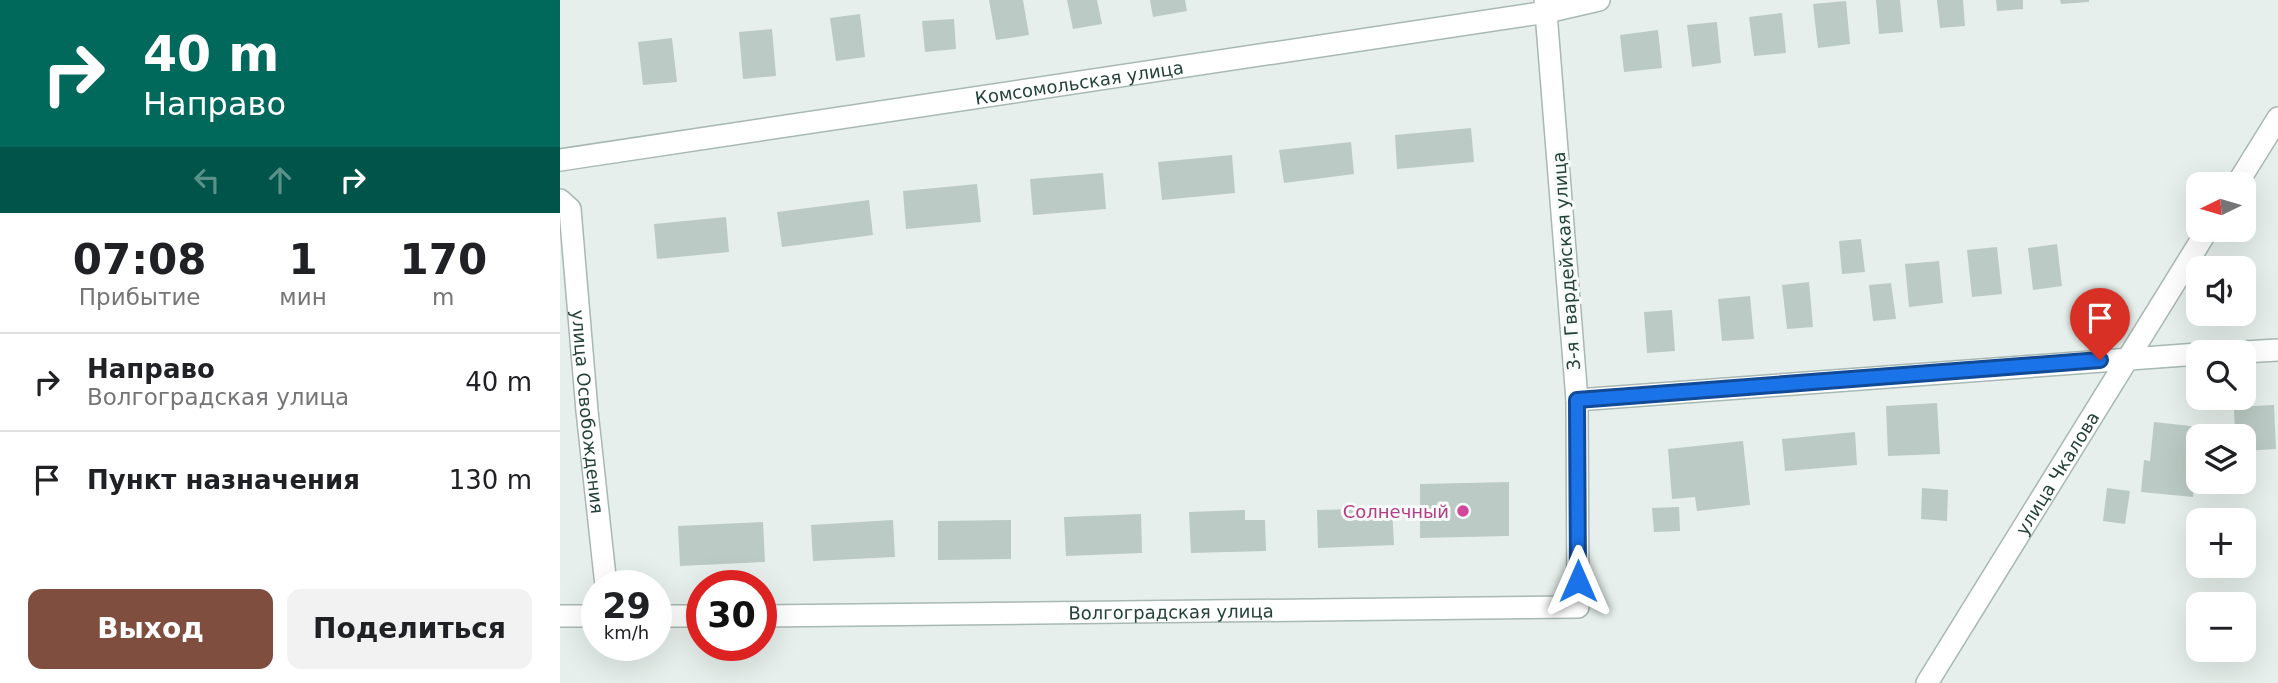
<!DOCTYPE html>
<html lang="ru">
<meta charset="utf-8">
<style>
:root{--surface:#fff;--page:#f2f2f2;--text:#202124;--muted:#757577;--line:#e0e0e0;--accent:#7f4e3f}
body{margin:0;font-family:"DejaVu Sans",sans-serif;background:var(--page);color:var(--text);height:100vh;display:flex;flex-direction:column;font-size:26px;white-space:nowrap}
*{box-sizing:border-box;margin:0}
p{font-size:23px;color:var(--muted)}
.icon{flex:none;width:38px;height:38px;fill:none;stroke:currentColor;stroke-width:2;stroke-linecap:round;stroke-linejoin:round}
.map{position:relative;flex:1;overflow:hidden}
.side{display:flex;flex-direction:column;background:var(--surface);width:560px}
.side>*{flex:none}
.top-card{background:#00695c;color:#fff;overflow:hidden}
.needle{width:46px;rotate:265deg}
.fabs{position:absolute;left:1626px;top:172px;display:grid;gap:14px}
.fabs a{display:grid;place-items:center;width:70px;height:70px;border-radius:14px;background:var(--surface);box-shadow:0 7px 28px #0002;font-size:35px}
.speed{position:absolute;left:21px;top:570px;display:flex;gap:14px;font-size:35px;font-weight:700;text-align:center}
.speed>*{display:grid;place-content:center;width:91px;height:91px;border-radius:50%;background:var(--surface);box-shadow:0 7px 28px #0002;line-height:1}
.speed small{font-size:18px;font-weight:400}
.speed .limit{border:10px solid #d22;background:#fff;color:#111}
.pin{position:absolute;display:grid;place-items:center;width:60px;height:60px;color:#fff;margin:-72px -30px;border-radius:50% 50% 50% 0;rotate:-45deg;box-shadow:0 0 7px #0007}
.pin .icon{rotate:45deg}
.me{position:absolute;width:77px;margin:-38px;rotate:0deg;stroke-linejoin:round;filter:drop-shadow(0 0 5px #0008)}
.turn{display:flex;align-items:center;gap:24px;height:147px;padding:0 28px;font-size:32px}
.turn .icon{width:91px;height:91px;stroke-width:2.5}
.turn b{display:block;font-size:49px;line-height:60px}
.lanes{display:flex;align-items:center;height:66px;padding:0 28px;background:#0003;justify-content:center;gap:35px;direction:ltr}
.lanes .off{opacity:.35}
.eta{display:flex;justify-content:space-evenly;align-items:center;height:119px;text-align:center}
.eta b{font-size:42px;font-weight:700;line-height:49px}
.action{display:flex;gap:14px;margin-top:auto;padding:14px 28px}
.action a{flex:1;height:80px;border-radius:14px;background:var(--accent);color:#fff;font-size:28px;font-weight:700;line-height:80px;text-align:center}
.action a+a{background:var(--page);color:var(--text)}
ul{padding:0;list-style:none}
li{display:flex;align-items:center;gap:21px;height:98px;padding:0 28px;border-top:2px solid var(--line)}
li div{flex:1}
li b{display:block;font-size:26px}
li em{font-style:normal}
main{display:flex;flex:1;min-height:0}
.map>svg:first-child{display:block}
.building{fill:#bbcac4}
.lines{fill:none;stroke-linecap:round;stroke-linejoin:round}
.minor-casing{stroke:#a8b8b2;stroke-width:24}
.minor{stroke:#fff;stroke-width:21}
.route-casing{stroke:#114b97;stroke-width:18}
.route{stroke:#1a73e8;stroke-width:12}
.hotel-dot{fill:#d1479c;stroke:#f7fbf9;stroke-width:2.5}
.labels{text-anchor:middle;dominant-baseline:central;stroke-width:6;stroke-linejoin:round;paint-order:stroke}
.street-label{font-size:18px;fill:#24423a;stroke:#f7fbf9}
.hotel-label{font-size:18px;fill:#b23c85;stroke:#f7fbf9;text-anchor:end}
</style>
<main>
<section class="side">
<div class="top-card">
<div class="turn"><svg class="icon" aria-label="right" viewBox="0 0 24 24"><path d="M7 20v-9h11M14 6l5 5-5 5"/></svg><div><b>40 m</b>Направо</div></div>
<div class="lanes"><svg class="icon off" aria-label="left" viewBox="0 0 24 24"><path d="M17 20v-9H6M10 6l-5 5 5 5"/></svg><svg class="icon off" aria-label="ahead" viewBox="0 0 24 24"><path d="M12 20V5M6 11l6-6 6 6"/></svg><svg class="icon" aria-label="right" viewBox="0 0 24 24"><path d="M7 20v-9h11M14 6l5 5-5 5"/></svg></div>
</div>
<div class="eta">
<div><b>07:08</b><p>Прибытие</p></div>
<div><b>1</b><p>мин</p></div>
<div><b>170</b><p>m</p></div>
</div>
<ul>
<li><svg class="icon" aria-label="right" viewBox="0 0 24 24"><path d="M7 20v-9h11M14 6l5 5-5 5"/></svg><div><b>Направо</b><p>Волгоградская улица</p></div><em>40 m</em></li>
<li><svg class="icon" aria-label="arrive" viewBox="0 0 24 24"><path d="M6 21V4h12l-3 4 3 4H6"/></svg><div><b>Пункт назначения</b></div><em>130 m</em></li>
</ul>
<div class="action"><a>Выход</a><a>Поделиться</a></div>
</section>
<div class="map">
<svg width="1718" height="683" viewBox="0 0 1718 683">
<rect width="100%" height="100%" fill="#e6efeb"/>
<!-- building -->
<path class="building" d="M429 0H463L469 35 436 40Z
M507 0H537L542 24 513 29Z
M590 0H625L627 11 593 17Z
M1316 0H1340L1343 32 1319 34Z
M1377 0H1403L1405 26 1380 28Z
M1436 0H1463V9L1437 11Z
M1500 0H1529V2L1501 4Z
M1286 1 1290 44 1258 48 1253 4Z
M1222 13 1226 53 1194 56 1189 17Z
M300 14 305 57 276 61 270 18Z
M394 19 396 49 365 52 362 21Z
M1157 22 1161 63 1132 67 1127 25Z
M212 29 216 76 183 79 179 32Z
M1098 30 1102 68 1064 72 1060 35Z
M112 38 117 82 83 85 78 42Z
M911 128 914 162 837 169 835 135Z
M791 142 794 174 724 183 719 150Z
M672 155 675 193 602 200 598 162Z
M543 173 546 209 473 215 470 179Z
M417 184 421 222 346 229 343 191Z
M309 200 313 235 222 247 217 212Z
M166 217 169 252 97 259 94 224Z
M1301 239 1305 272 1282 274 1279 241Z
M1497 244 1502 286 1473 290 1468 248Z
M1437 247 1442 294 1412 297 1407 250Z
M1379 261 1383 303 1349 307 1345 264Z
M1249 282 1253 327 1227 329 1222 285Z
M1331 283 1336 319 1313 321 1309 285Z
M1190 296 1194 339 1162 341 1158 299Z
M1112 310 1115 351 1087 353 1084 312Z
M1377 403 1380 454 1328 456 1326 406Z
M1714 405 1716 449 1684 451V436H1675L1674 407Z
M1594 422 1640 427 1633 497 1581 492 1584 460 1590 461Z
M1295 432 1297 465 1225 471 1222 439Z
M1183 441 1190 505 1137 511 1135 497 1112 499 1108 449Z
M949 482V536L860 538V484Z
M1362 488 1388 490 1387 521 1361 519Z
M1547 488 1570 491 1565 524 1543 521Z
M1119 507 1120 531 1094 532 1092 508Z
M832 508 834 545 758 548 757 510Z
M685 510V520H705L706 551 631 553 629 512Z
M581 514 582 553 506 556 504 517Z
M333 520 335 557 253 561 251 525Z
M451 520V559L378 560V521Z
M203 522 205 562 120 566 118 526Z"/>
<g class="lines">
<!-- minor casing -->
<g class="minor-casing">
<g id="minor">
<path id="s1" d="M0 160 987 12 1039 0"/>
<path d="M1677 184 1718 118"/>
<path id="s2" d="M0 200 10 209 27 411 46 586"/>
<path d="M1684 352 1718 350"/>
<path d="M1017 400 1638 354"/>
<path d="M0 616H37"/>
<path d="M96 616H142"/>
<path id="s3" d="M201 616 1018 607 1017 400 985 0"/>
<path id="s4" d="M1367 683 1648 229"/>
</g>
</g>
<!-- minor -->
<use href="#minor" class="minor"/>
</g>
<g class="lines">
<!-- route casing -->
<g class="route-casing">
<path id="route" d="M1018 581 1017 400 1540 360"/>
</g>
<!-- route -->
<use href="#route" class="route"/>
</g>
<!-- markers -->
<circle class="hotel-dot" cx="903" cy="511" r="7"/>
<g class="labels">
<!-- street labels -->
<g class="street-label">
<text stroke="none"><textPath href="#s1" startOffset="525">Комсомольская улица</textPath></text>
<text transform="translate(1006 261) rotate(-94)">3-я Гвардейская улица</text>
<text stroke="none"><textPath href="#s2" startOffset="217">улица Освобождения</textPath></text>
<text stroke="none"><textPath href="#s4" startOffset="247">улица Чкалова</textPath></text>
<text stroke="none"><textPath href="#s3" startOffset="410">Волгоградская улица</textPath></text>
</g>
<!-- hotel labels -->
<g class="hotel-label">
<text x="889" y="511">Солнечный</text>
</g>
</g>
</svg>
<div class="fabs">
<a><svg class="needle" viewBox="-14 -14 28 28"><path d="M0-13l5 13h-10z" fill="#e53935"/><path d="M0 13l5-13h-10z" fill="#757577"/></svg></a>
<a><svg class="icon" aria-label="sound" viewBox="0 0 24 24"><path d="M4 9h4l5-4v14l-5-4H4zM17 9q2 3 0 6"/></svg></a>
<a><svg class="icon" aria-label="search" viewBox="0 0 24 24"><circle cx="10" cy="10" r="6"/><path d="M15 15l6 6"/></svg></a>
<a><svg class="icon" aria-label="layers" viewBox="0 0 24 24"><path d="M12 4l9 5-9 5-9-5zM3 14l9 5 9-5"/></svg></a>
<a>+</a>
<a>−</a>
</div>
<div class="speed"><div>29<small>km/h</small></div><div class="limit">30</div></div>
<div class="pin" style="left:1540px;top:360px;background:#d93025"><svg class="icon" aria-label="arrive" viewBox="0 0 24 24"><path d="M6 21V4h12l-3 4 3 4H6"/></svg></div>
<svg class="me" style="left:1018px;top:581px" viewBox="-20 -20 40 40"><path d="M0-17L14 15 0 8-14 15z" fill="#1a73e8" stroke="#fff" stroke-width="4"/></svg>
</div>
</main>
